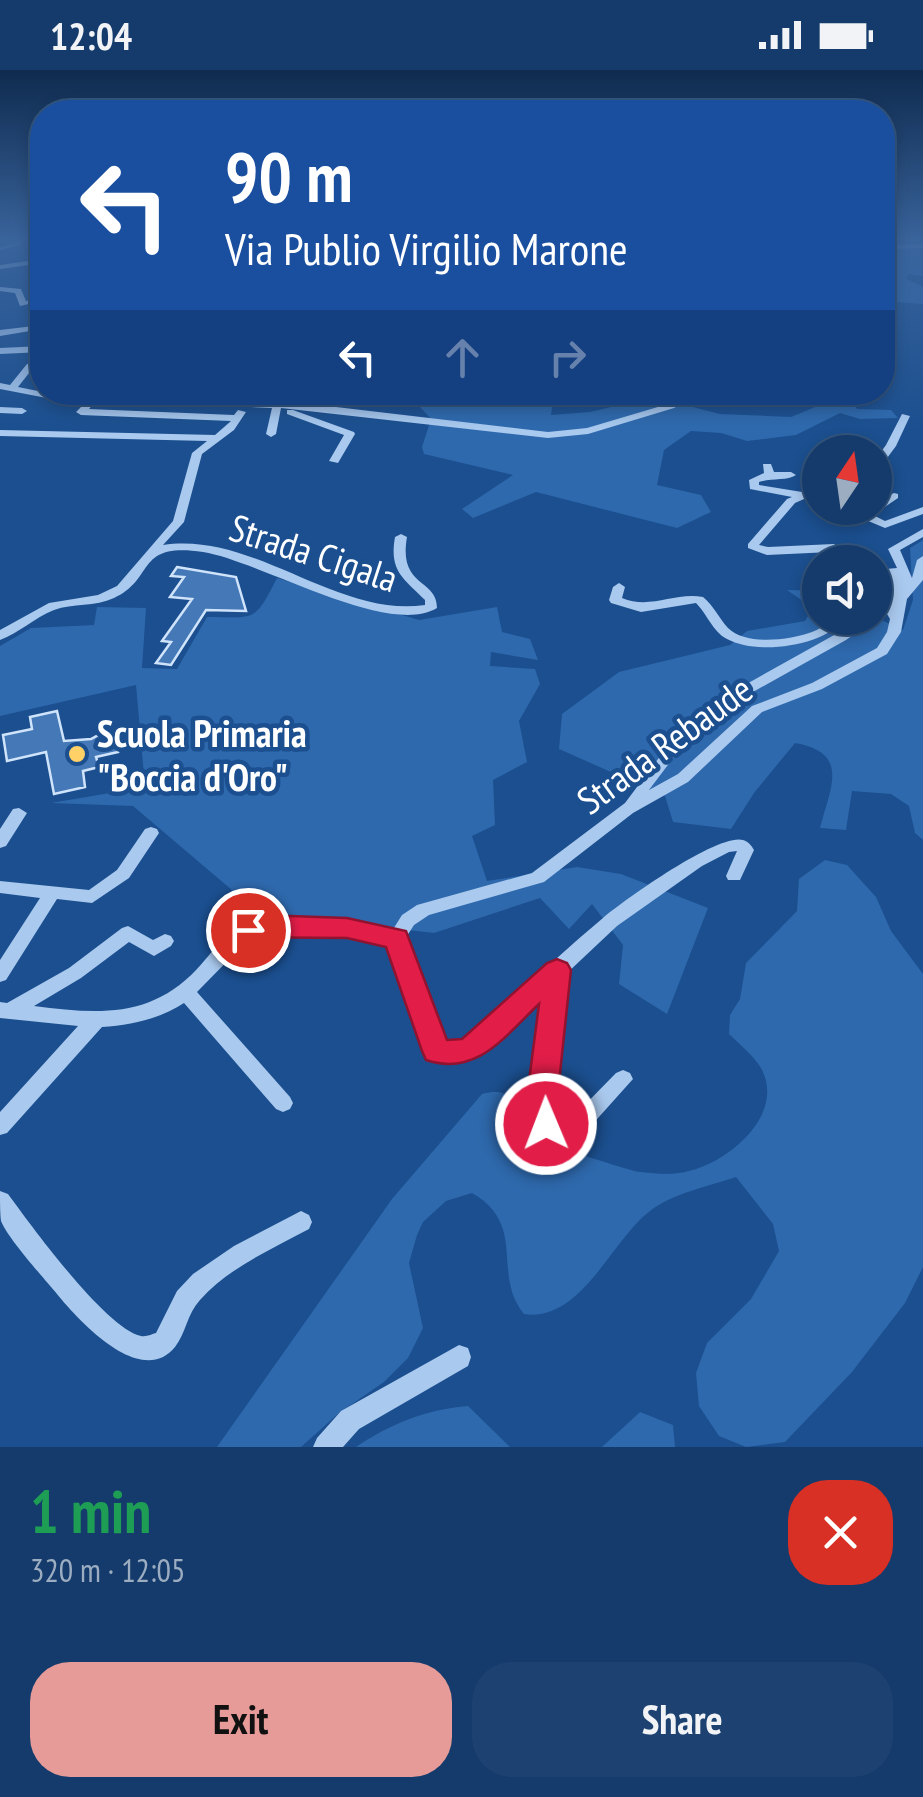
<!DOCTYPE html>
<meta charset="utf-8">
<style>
:root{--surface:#143b6b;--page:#1d4271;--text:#f1f3f6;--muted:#9dadc1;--line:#33557e;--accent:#e69b98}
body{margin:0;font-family:"PT Sans Narrow",sans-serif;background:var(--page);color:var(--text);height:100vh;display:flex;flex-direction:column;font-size:38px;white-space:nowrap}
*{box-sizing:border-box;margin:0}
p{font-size:32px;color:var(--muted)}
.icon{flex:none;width:55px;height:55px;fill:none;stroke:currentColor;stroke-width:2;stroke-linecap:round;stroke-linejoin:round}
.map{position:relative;height:1377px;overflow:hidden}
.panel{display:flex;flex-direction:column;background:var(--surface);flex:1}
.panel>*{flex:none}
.hud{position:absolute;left:30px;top:30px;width:865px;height:305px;border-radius:40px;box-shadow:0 5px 15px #0003,0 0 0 2px var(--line);background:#1a4fa0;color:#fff;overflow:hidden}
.needle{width:65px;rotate:13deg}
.tools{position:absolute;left:802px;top:365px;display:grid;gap:20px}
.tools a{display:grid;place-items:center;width:90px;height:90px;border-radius:50%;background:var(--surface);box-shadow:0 5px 15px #0003,0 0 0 2px var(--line);font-size:50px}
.pin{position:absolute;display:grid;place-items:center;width:85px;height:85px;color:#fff;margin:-42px;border:5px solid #fff;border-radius:50%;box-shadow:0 2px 10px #0007}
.me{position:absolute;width:110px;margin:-55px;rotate:359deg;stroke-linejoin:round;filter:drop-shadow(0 0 8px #0008)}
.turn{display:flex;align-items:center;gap:35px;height:210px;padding:0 30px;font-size:45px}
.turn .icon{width:130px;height:130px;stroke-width:2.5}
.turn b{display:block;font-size:70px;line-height:85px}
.lanes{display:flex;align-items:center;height:95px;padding:0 30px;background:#0003;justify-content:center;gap:50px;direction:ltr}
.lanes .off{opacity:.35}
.round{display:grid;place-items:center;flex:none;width:105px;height:105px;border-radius:40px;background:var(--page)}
.summary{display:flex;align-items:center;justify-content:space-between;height:170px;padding:0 30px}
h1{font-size:60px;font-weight:700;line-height:75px;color:#1e9e55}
.action{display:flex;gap:20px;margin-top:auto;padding:20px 30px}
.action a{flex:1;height:115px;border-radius:40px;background:var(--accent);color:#111;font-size:40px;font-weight:700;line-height:115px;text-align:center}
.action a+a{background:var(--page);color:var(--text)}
.status{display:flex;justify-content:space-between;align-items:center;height:70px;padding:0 50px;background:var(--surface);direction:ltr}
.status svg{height:28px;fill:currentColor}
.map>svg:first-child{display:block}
.green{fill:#2e69ad}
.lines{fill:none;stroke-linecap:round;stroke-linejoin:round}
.stream{stroke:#9cc4f0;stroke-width:2.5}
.building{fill:#4478b7;stroke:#cfe3fa;stroke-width:2.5}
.minor{fill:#a9c9ee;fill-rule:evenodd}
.route{fill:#e11d48;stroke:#92132f;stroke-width:2.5}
.poi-dot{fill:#ffd166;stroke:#1b4f8f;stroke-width:4}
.labels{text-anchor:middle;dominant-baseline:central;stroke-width:9;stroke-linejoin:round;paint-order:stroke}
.street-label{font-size:38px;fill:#fff;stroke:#1b4f8f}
.poi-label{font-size:38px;font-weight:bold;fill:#fff;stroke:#1b4f8f;text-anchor:start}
</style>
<div class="status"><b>12:04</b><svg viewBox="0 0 49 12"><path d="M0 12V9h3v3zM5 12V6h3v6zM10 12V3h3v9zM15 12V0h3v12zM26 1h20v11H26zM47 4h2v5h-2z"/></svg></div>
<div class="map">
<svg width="923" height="1377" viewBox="0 0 923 1377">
<rect width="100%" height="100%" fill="#1b4f8f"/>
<!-- green -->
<path class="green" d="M923 178V206L909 204 905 208 923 217V234L883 231 882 179Z
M554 322 551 345 590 342 654 327 720 344 791 347 815 337 830 323 866 322 851 329 857 339 891 340 898 348 860 349 840 343 796 365 747 371 721 363 691 361 664 380 657 415 701 425 711 442 677 458 536 422 473 448 462 439 513 405 424 384 422 377 431 349 420 337 436 327 469 336 487 323Z
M923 470V770L915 763 909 736 891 724 852 721 846 760 820 758C830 718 851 683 795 673L754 723 731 759 673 752 665 726 559 679 562 644 619 602 730 575 747 561 805 551 813 538 787 520 820 521V548L875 547 903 560 913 530 910 478Z
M277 508 419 550 497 537 502 562 530 569 538 590 491 582 490 596 535 599 540 614 519 651 527 692 493 710 495 755 472 766 487 811 577 797 621 804 708 838 667 944 619 914 623 875 592 834 569 859 540 828 434 863 259 843 133 736 51 733 145 717 136 615 0 646V576L31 558 94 555 97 537 146 538 142 598 177 599 207 547C256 547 254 553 277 508Z
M825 790 847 795 876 827 891 861 923 904V1197L905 1233 852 1302 785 1372 746 1377 719 1366 699 1336 696 1303 707 1273 751 1229 779 1181 773 1154 736 1107C710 1116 673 1123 650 1141 612 1169 581 1253 524 1244 491 1204 528 1155 472 1123L446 1131 423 1152 417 1165 409 1193 423 1258 408 1288 384 1312 339 1343 301 1377H217L392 1129 482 1024C523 1014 508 1046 524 1064 528 1068 630 1101 640 1102 652 1103 666 1105 678 1103 721 1099 788 1047 761 998 754 986 739 974 729 964L730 945 740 929 746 893 797 841 799 809Z
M468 1336 510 1377H356C390 1354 427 1339 468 1336Z
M640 1342 673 1355 675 1377H602Z"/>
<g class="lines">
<!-- stream -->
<path class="stream" d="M0 179 20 173"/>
</g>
<!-- building -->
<path class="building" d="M177 497 236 507 246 541 206 540 171 595 156 593 171 572 162 571 192 529 170 527 184 507 171 506Z
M57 641 64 671 91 669 100 664 99 659 112 656 118 682 96 687 99 697 83 701 85 717 54 724 46 682 7 691 3 665 32 659 30 647Z"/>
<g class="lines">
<!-- minor -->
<path class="minor" d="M923 174V178L882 179V175Z
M42 189V193L0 199V195Z
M0 217 21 219 26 231 42 227V231L20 236 15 223 0 221Z
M42 255V259L0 266V260Z
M42 276V282L0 284V278Z
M42 291V297L33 298 18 317 78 329H88L95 324 98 325 99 329 158 327 302 333 548 362 587 358 668 334 679 327 681 322H690L686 331 674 338 588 364 548 368 281 338 276 364 271 367 266 364 272 338 158 333 93 334 89 339 234 345 238 340 246 342 234 360 202 384 184 452 163 475C254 461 336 548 425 535V530C403 508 389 501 395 467L401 464 407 467C398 518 437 508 437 538 388 568 260 491 203 482 134 472 156 509 114 528 95 537 73 533 54 540 34 548 19 563 0 570V560L49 533 98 525 117 516 173 451 192 383 207 371 0 366V360L215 365 231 351 81 345 76 342 83 335 0 319V313L10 315 27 294Z
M0 337 22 338 27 341 22 344 0 343Z
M287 340H293L354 362 355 364 338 393 329 391 344 365 287 344Z
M902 344 910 346 896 376 879 399 875 400V390L886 375Z
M763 394H771L774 402H791L796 405C787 411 771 408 759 412V415L802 422 820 415V422L795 433 759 475 768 477 834 474 847 485 845 492H833L835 486 831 482 767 485 748 478V474L787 429 792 427 750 419 749 410 764 403Z
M894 423 898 424V428L873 445 885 451 923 437V444L885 458 861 448 859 446 868 438H875V432Z
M923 459V467L900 480 912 508 917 490 923 486V510L907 529 901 562 887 584 822 619 762 642 688 712 633 743 544 812 429 845 414 855 405 869 443 974 454 976 465 973C511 931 555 888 603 848 624 830 718 763 743 770 749 772 751 775 754 780L740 810H728L726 806 737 781 729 782 702 796 617 856 566 904 550 1041 560 1050 569 1051 616 1003 623 1000 630 1003 633 1009 581 1067 574 1069 563 1070 546 1064 539 1058 530 1042 545 923 478 986 454 992 429 987 426 981 389 874C352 866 284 848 250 868L197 922 290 1027 293 1033 290 1039 283 1042 276 1039 184 933C160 949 131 955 102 957L7 1063 0 1065V1042L78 956 0 948V932L7 933 69 898 122 858 128 856 153 870 165 864 171 866 174 871 171 876 154 886 129 872 81 908 34 936C97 944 150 949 197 899 212 883 226 861 248 853 288 837 350 852 392 861L402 845 417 835 532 803 625 733 685 653 700 640 836 564 849 555 852 548H864L860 560 846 570 710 646 695 659 649 720 678 704 752 636 812 613 877 578 887 562 890 549 881 534 890 508 889 505 875 508V500L897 498 888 479Z
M820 505V520L816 519 811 512Z
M619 513 625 517 622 528C650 540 674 522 703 527 714 536 719 548 728 558 746 576 790 570 812 562 826 557 832 547 846 548 825 576 758 586 727 569 713 562 707 544 696 533L641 542 611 533 609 530 613 517Z
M19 738 27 743 6 776 0 778V759L13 739Z
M151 757 157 759 159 763 129 808 92 833 57 829 6 910 0 912V890L40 828 0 823V811L89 820 117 800 145 759Z
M0 1121 8 1124C30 1154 106 1259 141 1266 147 1267 152 1264 156 1263L177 1221 193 1204 234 1176 301 1141 309 1145 312 1152 309 1159C272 1179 228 1198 200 1230 187 1244 186 1263 175 1277 141 1319 78 1250 57 1224 43 1207 9 1170 1 1151 0 1143 0 1130 0 1121Z
M459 1275 468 1278 471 1287 468 1296 359 1359 343 1377H313L317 1368 341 1341Z"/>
</g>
<!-- sky -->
<linearGradient id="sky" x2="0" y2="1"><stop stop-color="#0f2b4f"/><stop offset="0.47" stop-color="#39639b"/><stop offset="1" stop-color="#39639b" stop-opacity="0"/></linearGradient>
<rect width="923" height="361" fill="url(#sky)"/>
<!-- route -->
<path class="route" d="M262 845 347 848 406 861 447 970 462 969 547 893 557 889 567 893 571 900 556 1041 562 1054 557 1063 546 1067 535 1063 525 1042 539 934C505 966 477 1007 426 990L422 981 386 877 347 868 239 867 235 860 239 852Z"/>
<!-- markers -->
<circle class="poi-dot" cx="77" cy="684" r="10"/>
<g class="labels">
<!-- street labels -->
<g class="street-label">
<text transform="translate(314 482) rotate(18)">Strada Cigala</text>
<text transform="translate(664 674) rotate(-36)">Strada Rebaude</text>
</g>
<!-- poi labels -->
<g class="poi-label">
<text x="97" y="662">Scuola Primaria<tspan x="97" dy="44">"Boccia d'Oro"</tspan></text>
</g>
</g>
</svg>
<div class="tools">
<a><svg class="needle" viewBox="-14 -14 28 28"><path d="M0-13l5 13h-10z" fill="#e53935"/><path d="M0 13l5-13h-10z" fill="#9dadc1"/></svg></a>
<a><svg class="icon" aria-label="sound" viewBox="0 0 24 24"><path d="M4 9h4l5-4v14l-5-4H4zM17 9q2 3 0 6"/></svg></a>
</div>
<div class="pin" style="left:248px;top:860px;background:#d93025"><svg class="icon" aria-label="arrive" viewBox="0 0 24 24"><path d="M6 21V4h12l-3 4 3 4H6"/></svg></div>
<svg class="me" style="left:546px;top:1054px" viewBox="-20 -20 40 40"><circle r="17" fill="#e11d48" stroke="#fff" stroke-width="3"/><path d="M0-11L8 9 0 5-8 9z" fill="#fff"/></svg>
<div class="hud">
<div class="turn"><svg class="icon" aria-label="left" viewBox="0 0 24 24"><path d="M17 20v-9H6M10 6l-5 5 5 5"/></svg><div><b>90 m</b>Via Publio Virgilio Marone</div></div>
<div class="lanes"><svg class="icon" aria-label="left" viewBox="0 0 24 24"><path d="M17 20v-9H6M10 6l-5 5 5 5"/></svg><svg class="icon off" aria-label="ahead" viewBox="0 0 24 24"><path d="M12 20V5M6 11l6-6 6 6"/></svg><svg class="icon off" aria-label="right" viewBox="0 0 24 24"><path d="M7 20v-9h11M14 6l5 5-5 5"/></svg></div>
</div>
</div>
<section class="panel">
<div class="summary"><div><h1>1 min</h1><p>320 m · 12:05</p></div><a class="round" style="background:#d93025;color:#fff"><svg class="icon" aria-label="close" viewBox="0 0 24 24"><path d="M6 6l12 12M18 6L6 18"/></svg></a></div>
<div class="action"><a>Exit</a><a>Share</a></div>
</section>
